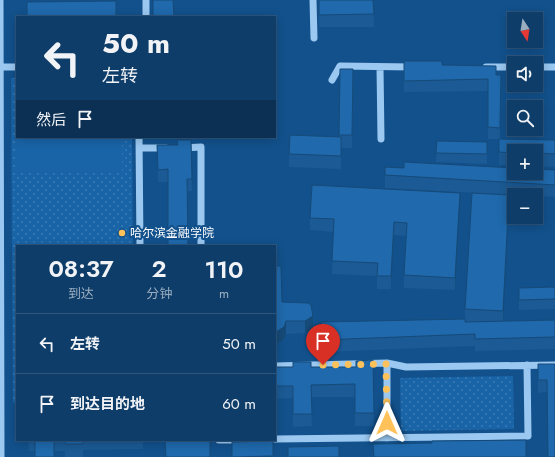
<!DOCTYPE html>
<html lang="zh">
<meta charset="utf-8">
<style>
:root{--surface:#0e3d69;--page:#1c4871;--text:#f1f3f6;--muted:#9baec0;--line:#2e567d}
body{margin:0;font-family:Jost,"Noto Sans SC",sans-serif;background:var(--page);color:var(--text);height:100vh;display:flex;flex-direction:column;font-size:15px;white-space:nowrap}
*{box-sizing:border-box;margin:0}
p{font-size:13px;color:var(--muted)}
.icon{flex:none;width:22px;height:22px;fill:none;stroke:currentColor;stroke-width:2;stroke-linecap:round;stroke-linejoin:round}
.map{position:relative;flex:1;overflow:hidden}
.sheet{position:absolute;left:16px;top:245px;width:260px;height:196px;display:flex;flex-direction:column;background:var(--surface);border-radius:0px;box-shadow:0 2px 10px #0003,0 0 0 1px var(--line)}
.sheet>*{flex:none}
.guide{position:absolute;left:16px;top:16px;width:260px;height:122px;border-radius:0px;box-shadow:0 2px 10px #0003,0 0 0 1px var(--line);background:#0e3d69;color:var(--text);overflow:hidden}
.needle{width:26px;rotate:168deg}
.buttons{position:absolute;left:507px;top:12px;display:grid;gap:8px}
.buttons a{display:grid;place-items:center;width:36px;height:36px;border-radius:0px;background:var(--surface);box-shadow:0 2px 10px #0003,0 0 0 1px var(--line);font-size:20px}
.pin{position:absolute;display:grid;place-items:center;width:34px;height:34px;color:#fff;margin:-41px -17px;border-radius:50% 50% 50% 0;rotate:-45deg;box-shadow:0 0 4px #0007}
.pin .icon{rotate:45deg}
.me{position:absolute;width:44px;margin:-22px;rotate:0deg;stroke-linejoin:round;filter:drop-shadow(0 0 3px #0008)}
.turn{display:flex;align-items:center;gap:14px;height:84px;padding:0 20px;font-size:18px}
.turn .icon{width:52px;height:52px;stroke-width:2.5}
.turn b{display:block;font-size:28px;line-height:34px}
.then{display:flex;align-items:center;height:38px;padding:0 20px;background:#0003;gap:8px;font-size:15px}
.eta{display:flex;justify-content:space-evenly;align-items:center;height:68px;text-align:center}
.eta b{font-size:24px;font-weight:600;line-height:28px}
ul{padding:0;list-style:none}
li{display:flex;align-items:center;gap:12px;height:60px;padding:0 20px;border-top:1px solid var(--line)}
li div{flex:1}
li b{display:block;font-size:15px}
li em{font-style:normal}
.map>svg:first-child{display:block}
.grass{fill:url(#grass-dots)}
.garden{fill:#1964a7}
.lines{fill:none;stroke-linecap:round;stroke-linejoin:round}
.minor{stroke:#9ac8f1;stroke-width:7}
.wall{fill:#1b5a94}
.shaded-wall{fill:#164a78}
.building{fill:#1f69ac;stroke:#164a78}
.route{stroke:#ffc25a;stroke-width:7;stroke-dasharray:0 12.6}
.poi-dot{fill:#ffc25a;stroke:#12518c;stroke-width:1.5}
.labels{text-anchor:middle;dominant-baseline:central;stroke-width:4;stroke-linejoin:round;paint-order:stroke}
.poi-label{font-size:12px;fill:#fff;stroke:#12518c;text-anchor:start}
</style>
<div class="map">
<svg width="555" height="457" viewBox="0 0 555 457">
<defs>
<pattern id="grass-dots" width="8" height="8" patternUnits="userSpaceOnUse"><rect width="8" height="8" fill="#1964a7"/><path d="M2 2h.1M6 6h.1" fill="none" stroke="#3c7bb4" stroke-width="1.8" stroke-linecap="round"/></pattern>
</defs>
<rect width="100%" height="100%" fill="#12518c"/>
<!-- grass -->
<path class="grass" d="M11 78H17V137H132L133 246H17V402L13 403Z
M513 376 514 429 401 431 400 378Z"/>
<!-- garden -->
<path class="garden" d="M15 88H17V137H122V172H15Z"/>
<g class="lines">
<!-- minor -->
<path class="minor" d="M0 0 1 457
M313 0 314 38
M146 17V0
M1 67H17
M380 67 381 139
M486 67H514
M536 67H555
M332 80 340 66 412 67
M139 137 140 246
M139 148H166
M182 148 201 147V246
M387 363V438
M275 366 387 363 406 367 555 365
M275 439 528 436 527 365
M219 440H237"/>
</g>
<!-- wall -->
<path class="wall" d="M318 0H373L374 27H319Z
M404 61 442 65 496 75H501L500 139 555 140V167L536 166V151H514V165H499V139H488V91L404 92Z
M340 69H353L352 148H341V169L289 167V154L339 137Z
M191 140 192 191H187L168 182H158L157 145H178Z
M437 141 487 142V164L436 162Z
M404 168 555 170V197L536 196V195H514L385 188V175Z
M460 206 455 290 404 288V275L406 236 394 235 391 289H377V276L332 274 333 232 310 230V218Z
M509 208 503 321 555 320V349L475 351V346L321 352V322H472H465V309Z
M275 266 282 302 308 303 313 329 305 333 286 334 284 339 276 345V349H275Z
M555 287V309L519 310V288Z
M373 360 374 426H355V397H311L312 426 293 427V398L275 399V367H356Z
M538 364H555L547 392 538 393Z
M28 440H143V449L83 450V457H65V451H29Z"/>
<!-- shaded-wall -->
<path class="shaded-wall" d="M460 193V206L455 290V278Z
M509 195V208L503 323V311Z
M394 222V235L391 289V276Z
M313 316V329L305 333V321Z
M286 321V334L284 339 276 345V332Z"/>
<!-- building -->
<path class="building" d="M153 0H173L174 17H153Z
M319 0H373L374 14 319 15Z
M116 1V17H27V2Z
M404 61H442V65L496 66V75H501L500 128 488 127V79L404 81Z
M340 69H353L352 135H339Z
M290 135 341 137V156L289 154Z
M499 139 555 140V154L536 153V151H514V153L499 152Z
M177 140H191L192 179H187L188 246H168V169L158 170 157 145H178Z
M437 141 487 142V154L436 153Z
M404 162 514 168V173H536V169L555 170V185L385 175V167L404 168Z
M312 185 460 193 455 278 404 275 407 223 394 222 391 276H377L378 263 332 261 334 219 310 218Z
M472 193 509 195 503 311 465 309Z
M275 266H281L282 302 308 303 311 305 313 316 305 321H286L284 327 276 332V336H275Z
M555 287V299L519 300V288Z
M465 319V322L555 320V337L475 339V334L321 340V322Z
M373 360 374 413H355V384L311 385 312 414H293V386H275V367H293V362H311V367H356V361Z
M538 364H555V457H548L547 380H538Z
M35 440H54V457H35Z
M65 440H83V444H65Z
M165 440H210V457H166Z
M526 440V457H374L373 444 432 443V441Z
M273 441V456L232 457V442Z
M339 446V457H288V447Z"/>
<g class="lines">
<!-- route -->
<path class="route" d="M323 365 386 364 387 423"/>
</g>
<!-- markers -->
<circle class="poi-dot" cx="122" cy="233" r="4"/>
<g class="labels">
<!-- poi labels -->
<g class="poi-label">
<text x="130" y="233">哈尔滨金融学院</text>
</g>
</g>
</svg>
<div class="buttons">
<a><svg class="needle" viewBox="-14 -14 28 28"><path d="M0-13l5 13h-10z" fill="#e53935"/><path d="M0 13l5-13h-10z" fill="#9baec0"/></svg></a>
<a><svg class="icon" aria-label="sound" viewBox="0 0 24 24"><path d="M4 9h4l5-4v14l-5-4H4zM17 9q2 3 0 6"/></svg></a>
<a><svg class="icon" aria-label="search" viewBox="0 0 24 24"><circle cx="10" cy="10" r="6"/><path d="M15 15l6 6"/></svg></a>
<a>+</a>
<a>−</a>
</div>
<div class="pin" style="left:323px;top:365px;background:#d93025"><svg class="icon" aria-label="arrive" viewBox="0 0 24 24"><path d="M6 21V4h12l-3 4 3 4H6"/></svg></div>
<svg class="me" style="left:387px;top:423px" viewBox="-20 -20 40 40"><path d="M0-17L14 15 0 8-14 15z" fill="#ffc25a" stroke="#fff" stroke-width="4"/></svg>
<div class="guide">
<div class="turn"><svg class="icon" aria-label="left" viewBox="0 0 24 24"><path d="M17 20v-9H6M10 6l-5 5 5 5"/></svg><div><b>50 m</b>左转</div></div>
<div class="then">然后<svg class="icon" aria-label="arrive" viewBox="0 0 24 24"><path d="M6 21V4h12l-3 4 3 4H6"/></svg></div>
</div>
<section class="sheet">
<div class="eta">
<div><b>08:37</b><p>到达</p></div>
<div><b>2</b><p>分钟</p></div>
<div><b>110</b><p>m</p></div>
</div>
<ul>
<li><svg class="icon" aria-label="left" viewBox="0 0 24 24"><path d="M17 20v-9H6M10 6l-5 5 5 5"/></svg><div><b>左转</b></div><em>50 m</em></li>
<li><svg class="icon" aria-label="arrive" viewBox="0 0 24 24"><path d="M6 21V4h12l-3 4 3 4H6"/></svg><div><b>到达目的地</b></div><em>60 m</em></li>
</ul>
</section>
</div>
